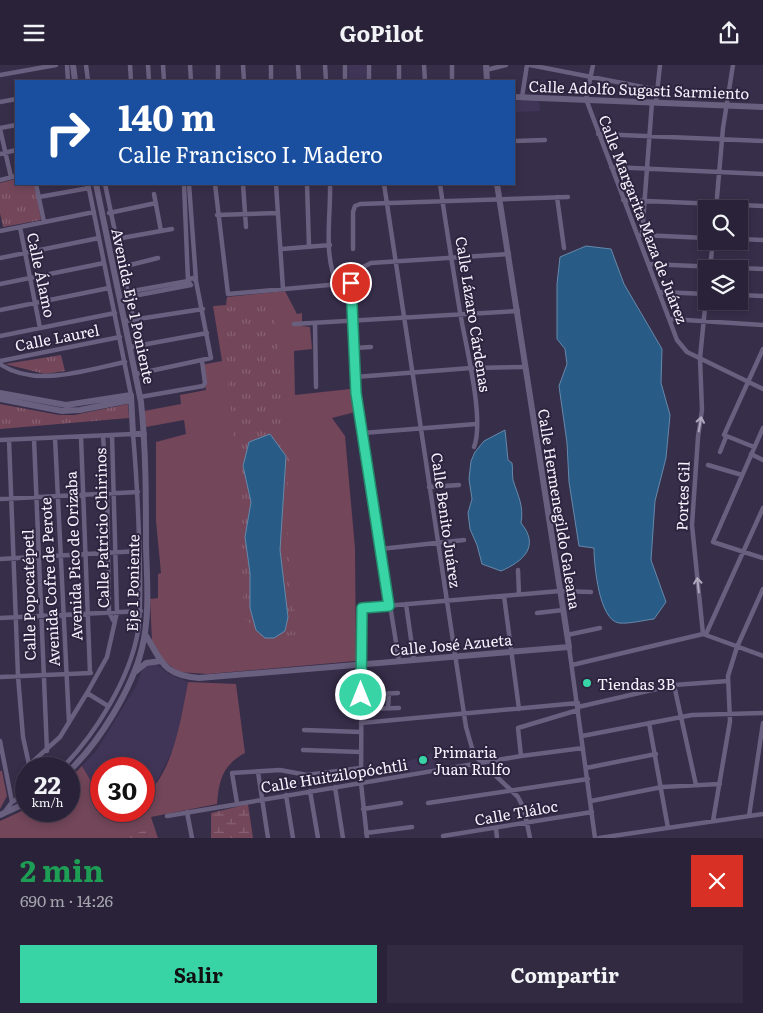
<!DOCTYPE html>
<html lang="es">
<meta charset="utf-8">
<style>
:root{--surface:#292238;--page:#312a40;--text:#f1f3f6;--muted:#a5a4ae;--line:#453f53;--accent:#38d4a6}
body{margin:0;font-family:Literata,serif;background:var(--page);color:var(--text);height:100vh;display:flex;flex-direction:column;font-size:19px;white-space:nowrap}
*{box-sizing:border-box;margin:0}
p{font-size:16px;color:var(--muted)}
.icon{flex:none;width:28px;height:28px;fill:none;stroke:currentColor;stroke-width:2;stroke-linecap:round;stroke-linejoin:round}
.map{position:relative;height:773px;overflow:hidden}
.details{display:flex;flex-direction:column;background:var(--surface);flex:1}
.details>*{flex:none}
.top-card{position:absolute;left:15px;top:15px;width:500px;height:105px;border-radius:0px;box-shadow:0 2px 8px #0003,0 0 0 1px var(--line);background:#1a4fa0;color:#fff;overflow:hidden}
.buttons{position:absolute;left:698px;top:135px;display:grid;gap:10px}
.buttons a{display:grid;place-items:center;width:50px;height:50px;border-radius:0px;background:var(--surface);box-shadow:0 2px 8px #0003,0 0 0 1px var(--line);font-size:25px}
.speed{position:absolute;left:15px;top:692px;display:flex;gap:10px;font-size:25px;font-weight:700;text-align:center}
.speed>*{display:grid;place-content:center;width:65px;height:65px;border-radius:50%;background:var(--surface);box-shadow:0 2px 8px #0003,0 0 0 1px var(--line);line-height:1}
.speed small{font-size:12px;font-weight:400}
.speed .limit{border:8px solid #d22;background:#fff;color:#111}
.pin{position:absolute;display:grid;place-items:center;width:42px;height:42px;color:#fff;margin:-21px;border:2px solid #fff;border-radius:50%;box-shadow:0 1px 5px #0007}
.me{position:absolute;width:55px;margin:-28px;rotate:0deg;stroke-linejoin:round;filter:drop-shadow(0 0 4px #0008)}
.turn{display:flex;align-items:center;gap:18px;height:105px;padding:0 20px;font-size:22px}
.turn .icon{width:65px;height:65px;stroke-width:2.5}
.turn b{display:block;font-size:35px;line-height:42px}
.round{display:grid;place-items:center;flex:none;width:52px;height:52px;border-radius:0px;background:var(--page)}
.summary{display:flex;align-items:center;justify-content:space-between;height:85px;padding:0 20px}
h1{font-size:30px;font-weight:700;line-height:38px;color:#1e9e55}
.button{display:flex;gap:10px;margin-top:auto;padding:10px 20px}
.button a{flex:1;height:58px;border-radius:0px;background:var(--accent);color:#111;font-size:20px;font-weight:700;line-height:58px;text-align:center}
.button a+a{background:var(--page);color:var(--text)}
header{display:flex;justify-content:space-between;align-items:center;height:65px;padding:0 20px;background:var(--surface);font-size:22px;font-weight:700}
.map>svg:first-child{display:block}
.built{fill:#403557}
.grass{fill:#73465a}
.wetland{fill:url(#wetland-marsh)}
.park{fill:url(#park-tufts)}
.water{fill:#285b86;stroke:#6689aa}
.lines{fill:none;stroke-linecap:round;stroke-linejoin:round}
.street{stroke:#695f7e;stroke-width:4.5}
.secondary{stroke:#695f7e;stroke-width:6}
.oneway{stroke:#b0a9be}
.route-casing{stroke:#248a6c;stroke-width:12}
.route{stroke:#38d4a6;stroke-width:9}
.poi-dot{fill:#38d4a6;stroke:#2d243f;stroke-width:2}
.labels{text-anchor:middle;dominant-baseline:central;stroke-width:4;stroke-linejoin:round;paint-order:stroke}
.street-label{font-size:15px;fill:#f6f3fe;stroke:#2d243f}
.poi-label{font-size:15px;fill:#f6f3fe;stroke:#2d243f;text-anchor:start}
</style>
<header><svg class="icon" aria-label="menu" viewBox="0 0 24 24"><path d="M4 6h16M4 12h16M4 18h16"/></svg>GoPilot<svg class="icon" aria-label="share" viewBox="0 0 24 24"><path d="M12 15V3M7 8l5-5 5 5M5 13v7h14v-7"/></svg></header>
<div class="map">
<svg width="763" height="773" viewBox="0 0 763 773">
<defs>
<pattern id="wetland-marsh" width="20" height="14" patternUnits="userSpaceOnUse" patternTransform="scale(1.25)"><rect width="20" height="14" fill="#73465a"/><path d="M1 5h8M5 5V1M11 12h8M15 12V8" fill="none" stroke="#886173"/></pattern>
<pattern id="park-tufts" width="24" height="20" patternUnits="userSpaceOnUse" patternTransform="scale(1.25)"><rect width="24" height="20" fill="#73465a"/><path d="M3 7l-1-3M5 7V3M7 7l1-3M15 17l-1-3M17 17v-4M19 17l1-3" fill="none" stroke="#886173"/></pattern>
</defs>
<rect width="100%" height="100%" fill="#372e4a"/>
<!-- built -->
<path class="built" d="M348 0H366L367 16H349Z
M539 35 540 46 514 47V36Z
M156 599 169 609 188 617 176 679 152 725 144 731V704H101V733L82 701 97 685 136 621 143 603 147 600Z
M432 688 438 702 396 709 392 702Z"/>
<!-- grass -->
<path class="grass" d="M285 226 297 249 302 248V261L310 262 312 284 294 286 295 330 350 324 355 347 332 353 345 371 355 483 356 596 208 609 178 607 162 594 152 576 150 534 158 533V509L161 508 156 456V377L186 369 184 355 146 362 144 346 181 339 180 330 206 325 201 300 222 296 213 241 226 240 227 232Z
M188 617 236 619 245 688C223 700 219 714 217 739L151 752 158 773H147L146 767 113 771V773H0V756L26 744V746H69V714L82 701 101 733V746H109L114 754 124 746H144V731C174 708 181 652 188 617Z
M0 706H2L7 731 0 744Z"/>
<!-- wetland -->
<path class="wetland" d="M248 739 253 773H211V748Z
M146 766 147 773H113V770Z"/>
<!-- park -->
<path class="park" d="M16 114V119H35L41 155 3 162 0 148V118Z
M267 230 273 236 290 397 286 438 291 534 300 564 295 570 263 573 244 552 239 424 221 248 226 243Z
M61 290 65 306 45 309 5 299Z
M0 339 59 350H74L128 339 129 353 0 364Z"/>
<!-- water -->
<path class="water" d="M586 181 611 184 624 219 662 284 661 318 670 350 666 393 655 436 651 495 666 537 654 554C644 555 630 559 619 558 599 555 594 500 594 483L579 481 569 417 567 378 559 321 567 299 565 284 557 274V219L560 192Z
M505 365 508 395 512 398C513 404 512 410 513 415 518 431 524 441 521 458 540 481 524 496 501 506L482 499 477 480 470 464 468 448 472 434 469 414 471 396 475 387 484 376Z
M270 369 286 391 280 485 288 552 285 566 274 573H265L256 565 250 543V508L245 472 251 437 243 401 249 377Z"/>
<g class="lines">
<!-- street -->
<path class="street" d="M67 0 68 16
M86 0 88 16
M130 0 131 16
M148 0 149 16
M163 0 164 16
M190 0 191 16
M218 0V16
M243 0 244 16
M271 0V16
M298 0 299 16
M325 0 326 16
M345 0V16
M369 0V16
M399 0V16
M424 0 425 16
M452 0V16
M530 0 658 25
M593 0 586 34 677 275 687 287 763 324
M486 5 506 0
M0 10 56 0
M522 32 527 0
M0 37 16 34
M656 37 660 0
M0 63 16 60
M0 64 11 112
M598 69 763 76
M514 76 545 75
M0 89 16 85
M611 102 763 109
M0 115 16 111
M36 119 44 157
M88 119 131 330
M105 119 139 281
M184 119 188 216 191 220
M189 119 196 215
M215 119 228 229 351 218
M243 119 246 162
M276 119 283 224
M307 119 309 181
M330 119C331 151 323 189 337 219
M384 119 466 662 474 690 518 732 524 744 530 773
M440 119C446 161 453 204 460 247 465 278 485 354 474 382
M154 129 161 166
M39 132 89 123
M557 132 564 183
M623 135 763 141
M716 144 723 63 733 0
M109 148 156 138
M217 150 278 148
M20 162 40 263
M0 166 94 147
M641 170 706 173
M642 170 652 37
M116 174 172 164
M739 174 763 175
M282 184 330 180
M353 184V147L355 141 360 139 568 132
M0 193 99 173
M649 199 763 204
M122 202 158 193
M710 202 713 176
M0 219 104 198
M127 227 188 216
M660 227 706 229
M739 230 763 231
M128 232 191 220
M0 245 109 223
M670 254 763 260
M125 256 203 244
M315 258 316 322
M294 259 518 246
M0 271 115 248
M131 282 207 268
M354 283 371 282
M0 296 120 272
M0 299C36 323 86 305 125 297
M136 309 211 293 196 216 193 213 190 214
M355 312 471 303 526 302
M140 332 203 321 205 318 202 296
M763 363 713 477 763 493
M363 368 476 359
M103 371 107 428 109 547 113 555
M81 372 90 608
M55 373 69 658
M34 374 47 686
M0 375 133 369C137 415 139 460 140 506 140 526 141 547 138 566 130 614 95 670 61 704
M9 375 18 611 23 672 30 704
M754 382 724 370 763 284
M720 387 726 372
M751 389 763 395
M708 400 742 410
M429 422 459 420
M0 434 138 427
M380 484 464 475
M0 494 139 486
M518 505 519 529
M504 531 519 644
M406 539 414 595
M537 548 563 545
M0 553 141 546
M703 569 692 460 698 372 702 345 700 293 706 233
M706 569 763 443
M567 570 600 563
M569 582 595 773
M399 596 356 328 351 218 363 202 371 198 509 189
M572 600 703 569 763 591
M0 612 91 608
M674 620 696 720
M87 628 108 641
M361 630 398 628
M578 642 674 620 728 616
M388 643 389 628
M361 644 399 643
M361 658 578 638
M649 658 668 763
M304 665 361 667
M582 671 692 650 763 648
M0 676 12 737 3 749
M303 685 361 687
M521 691 518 663 578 645
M29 700 60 672 87 628 107 592 117 547 112 370
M586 703 656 689
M258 707 268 773
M335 722 343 773
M310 726 318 773
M286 730 293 773
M591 736 662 722 720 719
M12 737 26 729
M237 738 232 708 280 705 307 710 360 703
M428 738 588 714
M363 744 401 738
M187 747 192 773
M167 751 521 691 583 683
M749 751 763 658
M713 756 730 656 728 611 737 582 763 524
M496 763 497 773
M366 768 412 762
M443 771 592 747
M367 773 361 718 362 543 560 526 591 527
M599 773 763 749"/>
<!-- secondary -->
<path class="secondary" d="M73 0 75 16
M486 0 487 16
M514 32 763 42
M0 328 66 340 131 330 133 369H144
M0 334 62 346 80 345 131 335
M145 569C162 596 162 610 199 613L569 582 497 119
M135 607 146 598 161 596
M69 706C99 678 132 624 142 583 150 551 147 515 146 481 146 433 146 385 141 337L96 119
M0 750 26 738"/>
</g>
<!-- one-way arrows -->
<defs><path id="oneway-shaft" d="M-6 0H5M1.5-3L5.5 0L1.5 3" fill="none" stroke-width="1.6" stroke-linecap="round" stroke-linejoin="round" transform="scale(1.25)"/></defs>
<g class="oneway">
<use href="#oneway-shaft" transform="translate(700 359) rotate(-80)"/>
<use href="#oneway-shaft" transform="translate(698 520) rotate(-96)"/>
</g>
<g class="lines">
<!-- route casing -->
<g class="route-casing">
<path id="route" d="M351 218 356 328 389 541 362 543 361 630"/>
</g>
<!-- route -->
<use href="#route" class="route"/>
</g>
<!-- markers -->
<g class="poi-dot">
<circle cx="587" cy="618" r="5"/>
<circle cx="423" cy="695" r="5"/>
</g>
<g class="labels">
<!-- street labels -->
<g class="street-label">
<text transform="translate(639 24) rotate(2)">Calle Adolfo Sugasti Sarmiento</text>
<text transform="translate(644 154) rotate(69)">Calle Margarita Maza de Juárez</text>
<text transform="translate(42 210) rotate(78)">Calle Álamo</text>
<text transform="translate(134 241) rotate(78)">Avenida Eje 1 Poniente</text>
<text transform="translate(474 249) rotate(81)">Calle Lázaro Cárdenas</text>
<text transform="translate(57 272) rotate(-11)">Calle Laurel</text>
<text transform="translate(682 431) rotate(-88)">Portes Gil</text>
<text transform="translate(560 444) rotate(81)">Calle Hermenegildo Galeana</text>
<text transform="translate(447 455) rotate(82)">Calle Benito Juárez</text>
<text transform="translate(101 463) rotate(-91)">Calle Patricio Chirinos</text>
<text transform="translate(73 491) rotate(-92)">Avenida Pico de Orizaba</text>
<text transform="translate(49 517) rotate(-93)">Avenida Cofre de Perote</text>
<text transform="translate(132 518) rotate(-89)">Eje 1 Poniente</text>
<text transform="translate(28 530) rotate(-91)">Calle Popocatépetl</text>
<text transform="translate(451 579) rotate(-5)">Calle José Azueta</text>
<text transform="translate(334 710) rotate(-9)">Calle Huitzilopóchtli</text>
<text transform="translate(516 747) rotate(-10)">Calle Tláloc</text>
</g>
<!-- poi labels -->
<g class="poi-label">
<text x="597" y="618">Tiendas 3B</text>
<text x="433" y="686">Primaria<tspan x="433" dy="17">Juan Rulfo</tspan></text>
</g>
</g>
</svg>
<div class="buttons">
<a><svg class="icon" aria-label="search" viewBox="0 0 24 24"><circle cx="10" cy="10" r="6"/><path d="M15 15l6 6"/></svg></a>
<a><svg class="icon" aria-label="layers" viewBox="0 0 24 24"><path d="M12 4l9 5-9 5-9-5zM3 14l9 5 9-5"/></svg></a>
</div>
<div class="speed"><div>22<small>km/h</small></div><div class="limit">30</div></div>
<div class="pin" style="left:351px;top:218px;background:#d93025"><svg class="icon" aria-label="arrive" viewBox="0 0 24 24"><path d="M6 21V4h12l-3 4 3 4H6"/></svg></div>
<svg class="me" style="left:361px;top:630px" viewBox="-20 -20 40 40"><circle r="17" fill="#38d4a6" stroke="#fff" stroke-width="3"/><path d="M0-11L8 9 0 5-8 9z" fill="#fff"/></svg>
<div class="top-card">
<div class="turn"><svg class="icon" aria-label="right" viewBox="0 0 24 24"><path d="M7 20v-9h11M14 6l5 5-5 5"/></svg><div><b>140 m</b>Calle Francisco I. Madero</div></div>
</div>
</div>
<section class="details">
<div class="summary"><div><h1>2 min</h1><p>690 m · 14:26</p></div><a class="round" style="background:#d93025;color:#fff"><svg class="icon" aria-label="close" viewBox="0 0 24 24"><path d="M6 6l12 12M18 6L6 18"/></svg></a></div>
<div class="button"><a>Salir</a><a>Compartir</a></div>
</section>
